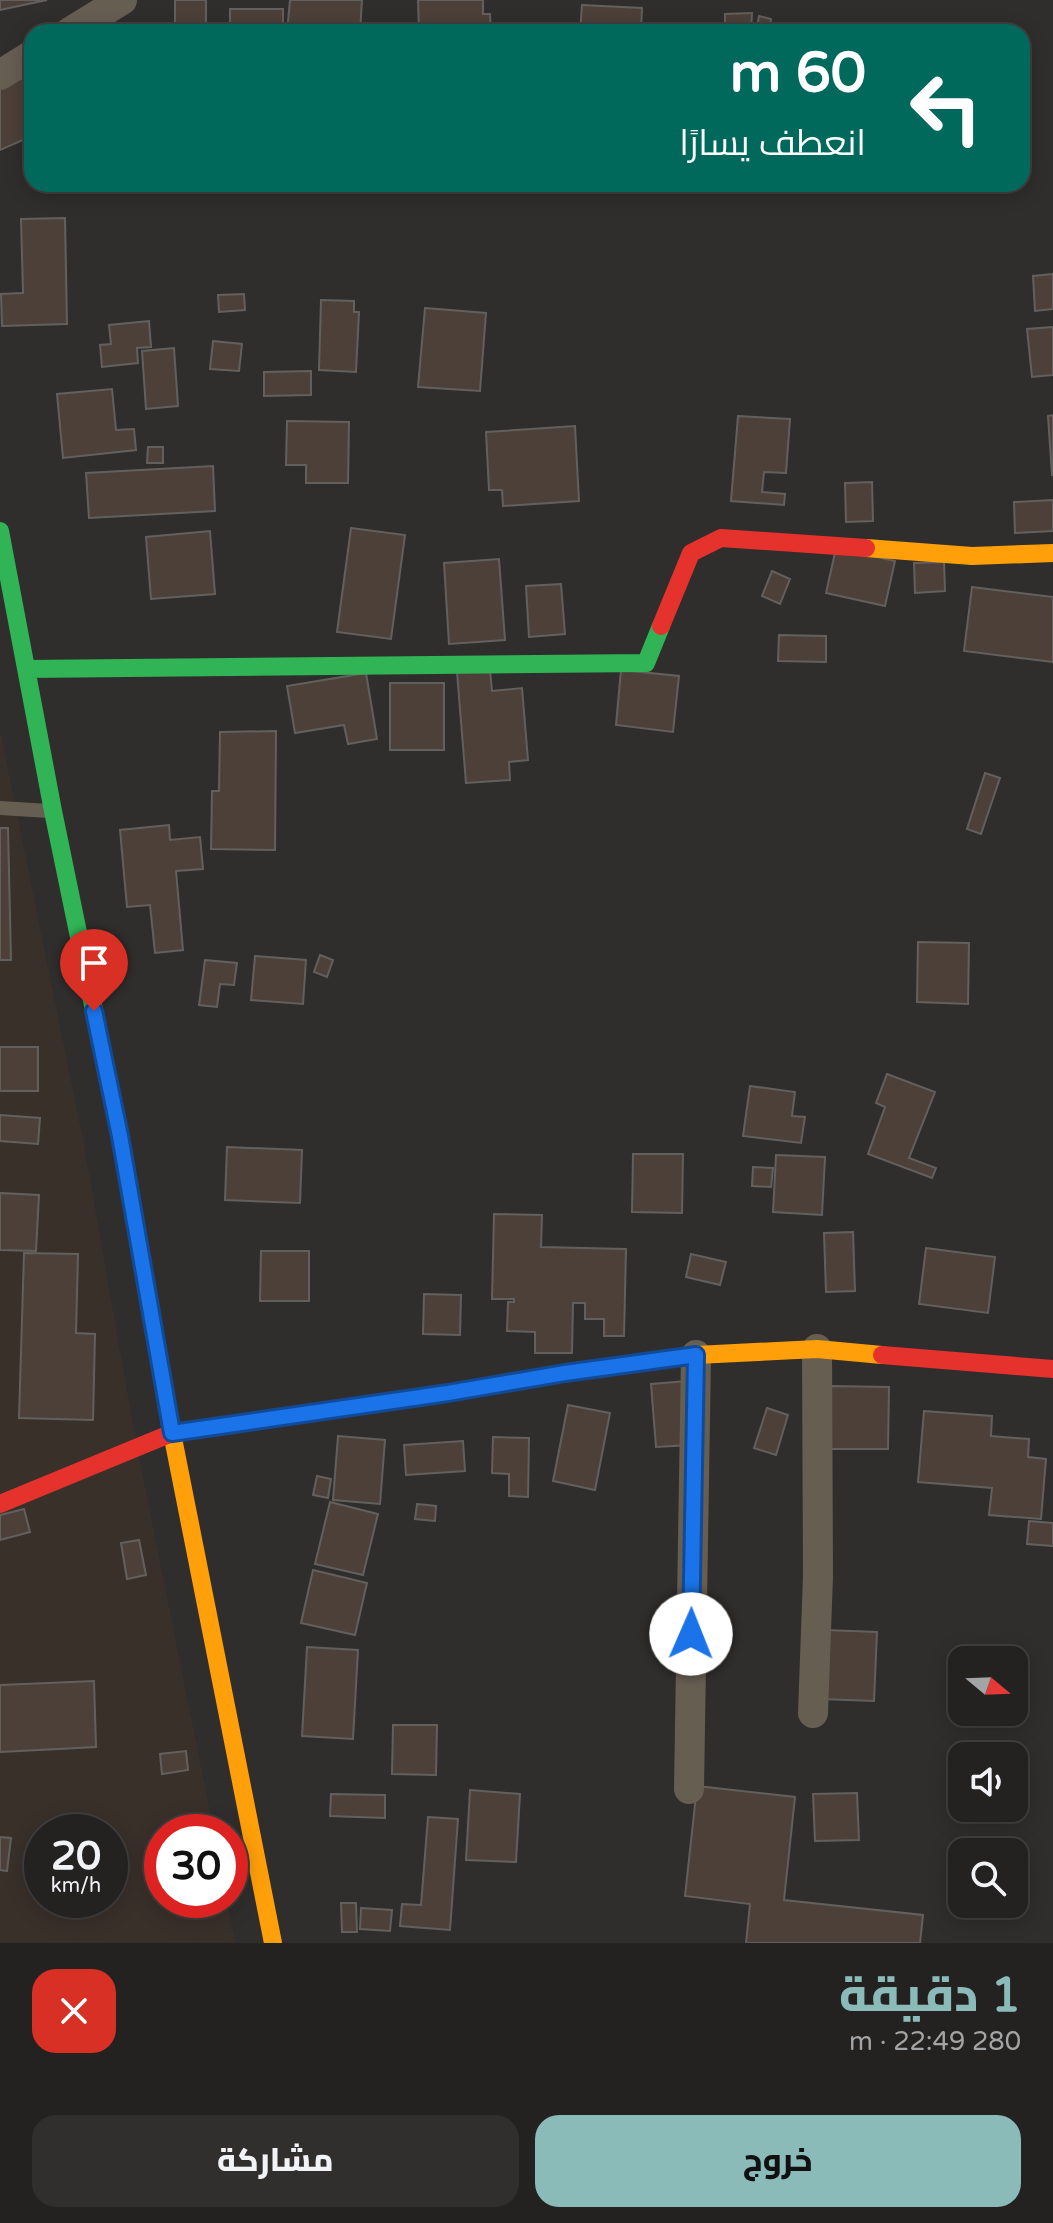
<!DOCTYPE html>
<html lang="ar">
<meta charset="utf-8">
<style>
:root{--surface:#242221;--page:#302f2e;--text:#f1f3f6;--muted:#a3a4a5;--line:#413f3f;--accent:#8bbbb9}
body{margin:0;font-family:"Varela Round",Cairo,sans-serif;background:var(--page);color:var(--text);direction:rtl;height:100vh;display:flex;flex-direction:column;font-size:30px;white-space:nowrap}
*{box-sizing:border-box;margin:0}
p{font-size:26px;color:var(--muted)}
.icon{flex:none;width:44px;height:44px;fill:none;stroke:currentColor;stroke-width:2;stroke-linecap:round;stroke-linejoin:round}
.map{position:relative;height:1943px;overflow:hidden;direction:ltr}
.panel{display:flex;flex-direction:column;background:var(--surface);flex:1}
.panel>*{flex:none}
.guide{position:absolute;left:24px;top:24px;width:1006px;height:168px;border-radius:24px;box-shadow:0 4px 20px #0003,0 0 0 2px var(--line);direction:rtl;background:#00695c;color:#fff;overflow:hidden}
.needle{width:52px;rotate:109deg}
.buttons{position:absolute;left:948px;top:1646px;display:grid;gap:16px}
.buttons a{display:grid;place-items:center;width:80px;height:80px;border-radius:16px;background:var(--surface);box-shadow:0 4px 20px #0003,0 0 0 2px var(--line);font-size:40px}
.speed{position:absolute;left:24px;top:1814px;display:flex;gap:16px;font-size:40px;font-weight:700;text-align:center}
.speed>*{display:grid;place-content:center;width:104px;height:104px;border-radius:50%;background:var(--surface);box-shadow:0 4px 20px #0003,0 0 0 2px var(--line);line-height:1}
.speed small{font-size:20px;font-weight:400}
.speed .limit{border:12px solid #d22;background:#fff;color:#111}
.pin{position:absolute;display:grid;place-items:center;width:68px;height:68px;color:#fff;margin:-82px -34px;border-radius:50% 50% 50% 0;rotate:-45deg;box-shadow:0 0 8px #0007}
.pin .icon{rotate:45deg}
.me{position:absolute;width:88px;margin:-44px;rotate:1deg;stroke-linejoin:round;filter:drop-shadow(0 0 6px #0008)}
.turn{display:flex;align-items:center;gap:28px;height:168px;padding:0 32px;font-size:36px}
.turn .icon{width:104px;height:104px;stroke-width:2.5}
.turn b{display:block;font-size:56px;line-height:68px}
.round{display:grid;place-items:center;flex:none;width:84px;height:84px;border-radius:24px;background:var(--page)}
.headline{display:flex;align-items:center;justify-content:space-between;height:136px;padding:0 32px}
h1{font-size:48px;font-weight:800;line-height:60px;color:var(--accent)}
.primary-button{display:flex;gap:16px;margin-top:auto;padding:16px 32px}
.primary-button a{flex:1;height:92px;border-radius:24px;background:var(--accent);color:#111;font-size:32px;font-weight:800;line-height:92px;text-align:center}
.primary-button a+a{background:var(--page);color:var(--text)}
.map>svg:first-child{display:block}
.built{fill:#3a302a;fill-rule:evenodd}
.building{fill:#4c4038;stroke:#62605e;stroke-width:2}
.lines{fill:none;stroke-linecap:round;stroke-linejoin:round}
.lane{stroke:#675e52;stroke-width:14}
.street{stroke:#675e52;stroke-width:30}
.fast{stroke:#30b455;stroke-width:18}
.slow{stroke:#ff9f0a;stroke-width:18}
.jam{stroke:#e5322d;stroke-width:18}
.route-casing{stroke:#114b97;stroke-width:20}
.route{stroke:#1a73e8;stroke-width:14}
</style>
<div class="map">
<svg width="1053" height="1943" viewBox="0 0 1053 1943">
<rect width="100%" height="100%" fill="#302e2c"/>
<!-- built -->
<path class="built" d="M0 731 84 1145 136 1443 214 1832H162V1900H227L235 1943H0ZM42 1832H110V1900H42Z"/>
<!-- building -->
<path class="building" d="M0 0H47L0 10Z
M175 0H206V26H175Z
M290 0H362L360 32H287Z
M418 0H483V14H490L491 32H419Z
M582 5 642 8 641 32H580Z
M230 9H283V32H230Z
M752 13 751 31H725V14Z
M759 16 771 19 769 32H756Z
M32 74V136L0 150V88Z
M65 218 67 324 2 326 1 294 23 293 21 219Z
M1053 274V309L1035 311 1033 276Z
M244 294 245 310 219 312 218 295Z
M321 300 354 301V312H359L356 372 319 370Z
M425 308 486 313 480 391 418 387Z
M149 321 151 347 137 348 138 363 102 367 100 345 111 344 109 325Z
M1053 327V375L1032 377 1027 329Z
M213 341 242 344 239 371 210 369Z
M174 348 178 406 146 409 142 351Z
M311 371V395L264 396V372Z
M112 389 116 430 134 429 136 450 63 458 57 394Z
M1053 415V475H1052L1048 416Z
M738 416 790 419 786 473 764 472 762 492 785 494 784 505 731 501Z
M287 421 349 422 348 483H306V465H286Z
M575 426 579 501 503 506 502 490H489L486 432Z
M148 447H163V463H147Z
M213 466 215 511 89 518 86 473Z
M872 482 873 521 846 522 845 483Z
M1053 500V531L1015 533 1014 502Z
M351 528 405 535 391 639 337 632Z
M210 531 215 594 151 599 146 537Z
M836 548 895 561 885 606 826 593Z
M499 559 505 640 449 644 444 563Z
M944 562 945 591 915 593 914 563Z
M772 571 790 579 780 604 762 596Z
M561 584 565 634 529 637 526 586Z
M972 587 1053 597V662L964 651Z
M779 635 826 636V662L778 661Z
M490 670 492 691 522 688 528 760 509 762 510 780 466 783 457 672Z
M621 670 679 676 673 732 616 725Z
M366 673 377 739 348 744 344 725 295 733 287 686Z
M390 683H444V750H390Z
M276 731 275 850 211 849 212 791H219L220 732Z
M985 773 1000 778 981 834 967 829Z
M169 825 170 840 200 837 203 869 176 871 183 950 155 953 150 905 127 907 120 830Z
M0 828H8L11 960H0Z
M918 942 969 943 968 1004 917 1002Z
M320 955 333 960 327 977 314 972Z
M255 956 306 960 303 1004 251 1000Z
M205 960 237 963 234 985 220 984 217 1007 199 1005Z
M0 1047H38V1091H0Z
M887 1074 935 1092 909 1158 936 1168 932 1178 868 1154 885 1107 876 1103Z
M750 1086 795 1092 792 1116 805 1117 801 1143 743 1136Z
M0 1115 40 1118 38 1144 0 1141Z
M227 1147 302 1150 300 1203 225 1200Z
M633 1154H683L682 1213 632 1212Z
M776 1155 825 1157 822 1215 773 1212Z
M753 1167 773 1168 771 1187 752 1186Z
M0 1193 39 1195 36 1251 0 1250Z
M494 1214 542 1215 541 1247 626 1249 624 1336H604V1319H585V1303H573L572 1353H535V1332L507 1331 508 1302H514V1299H492Z
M853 1232 855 1291 826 1292 824 1233Z
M926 1248 995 1257 988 1313 919 1304Z
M261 1251H309V1301H260Z
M24 1253 78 1254 76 1333 95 1334 93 1420 19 1418Z
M691 1254 726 1262 720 1285 686 1277Z
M424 1294 461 1295 460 1335 423 1334Z
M687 1381 691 1445 656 1447 651 1384Z
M830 1386 889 1387 888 1449H830Z
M568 1405 610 1413 595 1490 553 1481Z
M767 1408 788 1415 776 1455 754 1448Z
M924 1411 992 1416 991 1436 1029 1439 1028 1457 1046 1459 1041 1519 989 1515 992 1488 918 1482Z
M338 1436 385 1440 380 1504 333 1500Z
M493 1437 529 1438 528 1497 509 1496V1474L492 1473Z
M463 1441 465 1471 406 1475 404 1445Z
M317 1476 331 1479 328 1498 313 1495Z
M330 1502 378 1514 363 1575 315 1564Z
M417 1504 436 1506 435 1521 415 1519Z
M24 1509 30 1532 0 1540V1515Z
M1029 1521 1053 1523V1546L1027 1544Z
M139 1540 146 1575 127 1579 121 1543Z
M313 1570 367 1583 355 1635 301 1623Z
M825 1630 877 1632 874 1701 821 1699Z
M307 1647 358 1650 353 1739 302 1736Z
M94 1681 96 1747 0 1752V1685Z
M393 1725H437L436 1775 392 1774Z
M186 1751 188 1770 162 1774 160 1754Z
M697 1786 795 1797 784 1900 923 1915 920 1943H746L750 1904 685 1896Z
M470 1790 520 1794 516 1862 466 1860Z
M857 1793 859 1840 815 1841 813 1794Z
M331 1794 385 1795V1818L330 1816Z
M428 1817 458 1819 450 1930 400 1926 402 1904 421 1905Z
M0 1837 11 1838 7 1871 0 1870Z
M341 1903H356L357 1932H342Z
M361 1908 392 1910 390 1931 360 1929Z"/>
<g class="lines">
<!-- lane -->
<path class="lane" d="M0 808 49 811"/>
<!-- street -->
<path class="street" d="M70 32 122 0
M0 75 32 55
M813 1713 818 1576 817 1349
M689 1789 696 1355"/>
<!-- fast -->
<path class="fast" d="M0 531 53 811 120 1136 153 1327
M26 669 646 663 661 626"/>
<!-- slow -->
<path class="slow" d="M866 548 972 556 1053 553
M153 1327 172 1433 273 1943
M270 1419 448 1393 565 1373 696 1355 817 1349 882 1355"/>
<!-- jam -->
<path class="jam" d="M661 626 691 553 721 538 866 548
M882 1355 1053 1369
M0 1504 172 1433 270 1419"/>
</g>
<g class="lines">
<!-- route casing -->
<g class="route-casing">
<path id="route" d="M94 1011 120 1136 172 1433 448 1393 565 1373 696 1355 691 1634"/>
</g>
<!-- route -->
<use href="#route" class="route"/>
</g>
</svg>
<div class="buttons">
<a><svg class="needle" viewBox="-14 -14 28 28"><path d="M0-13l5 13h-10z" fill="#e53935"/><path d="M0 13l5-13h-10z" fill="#a3a4a5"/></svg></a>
<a><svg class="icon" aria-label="sound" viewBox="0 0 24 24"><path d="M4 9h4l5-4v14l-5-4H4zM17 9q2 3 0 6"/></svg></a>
<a><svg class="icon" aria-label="search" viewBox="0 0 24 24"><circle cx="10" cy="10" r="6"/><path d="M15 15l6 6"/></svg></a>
</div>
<div class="speed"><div>20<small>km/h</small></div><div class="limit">30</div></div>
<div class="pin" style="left:94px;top:1011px;background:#d93025"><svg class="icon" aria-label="arrive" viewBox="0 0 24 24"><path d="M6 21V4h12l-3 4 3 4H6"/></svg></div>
<svg class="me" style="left:691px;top:1634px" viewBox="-20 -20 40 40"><circle r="19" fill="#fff"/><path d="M0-13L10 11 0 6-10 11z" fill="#1a73e8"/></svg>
<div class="guide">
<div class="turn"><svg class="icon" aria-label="left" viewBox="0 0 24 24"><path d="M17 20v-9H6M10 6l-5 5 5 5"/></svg><div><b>60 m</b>انعطف يسارًا</div></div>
</div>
</div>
<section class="panel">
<div class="headline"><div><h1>1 دقيقة</h1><p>280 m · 22:49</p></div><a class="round" style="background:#d93025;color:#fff"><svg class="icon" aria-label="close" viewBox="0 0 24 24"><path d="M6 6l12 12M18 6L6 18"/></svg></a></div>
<div class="primary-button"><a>خروج</a><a>مشاركة</a></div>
</section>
